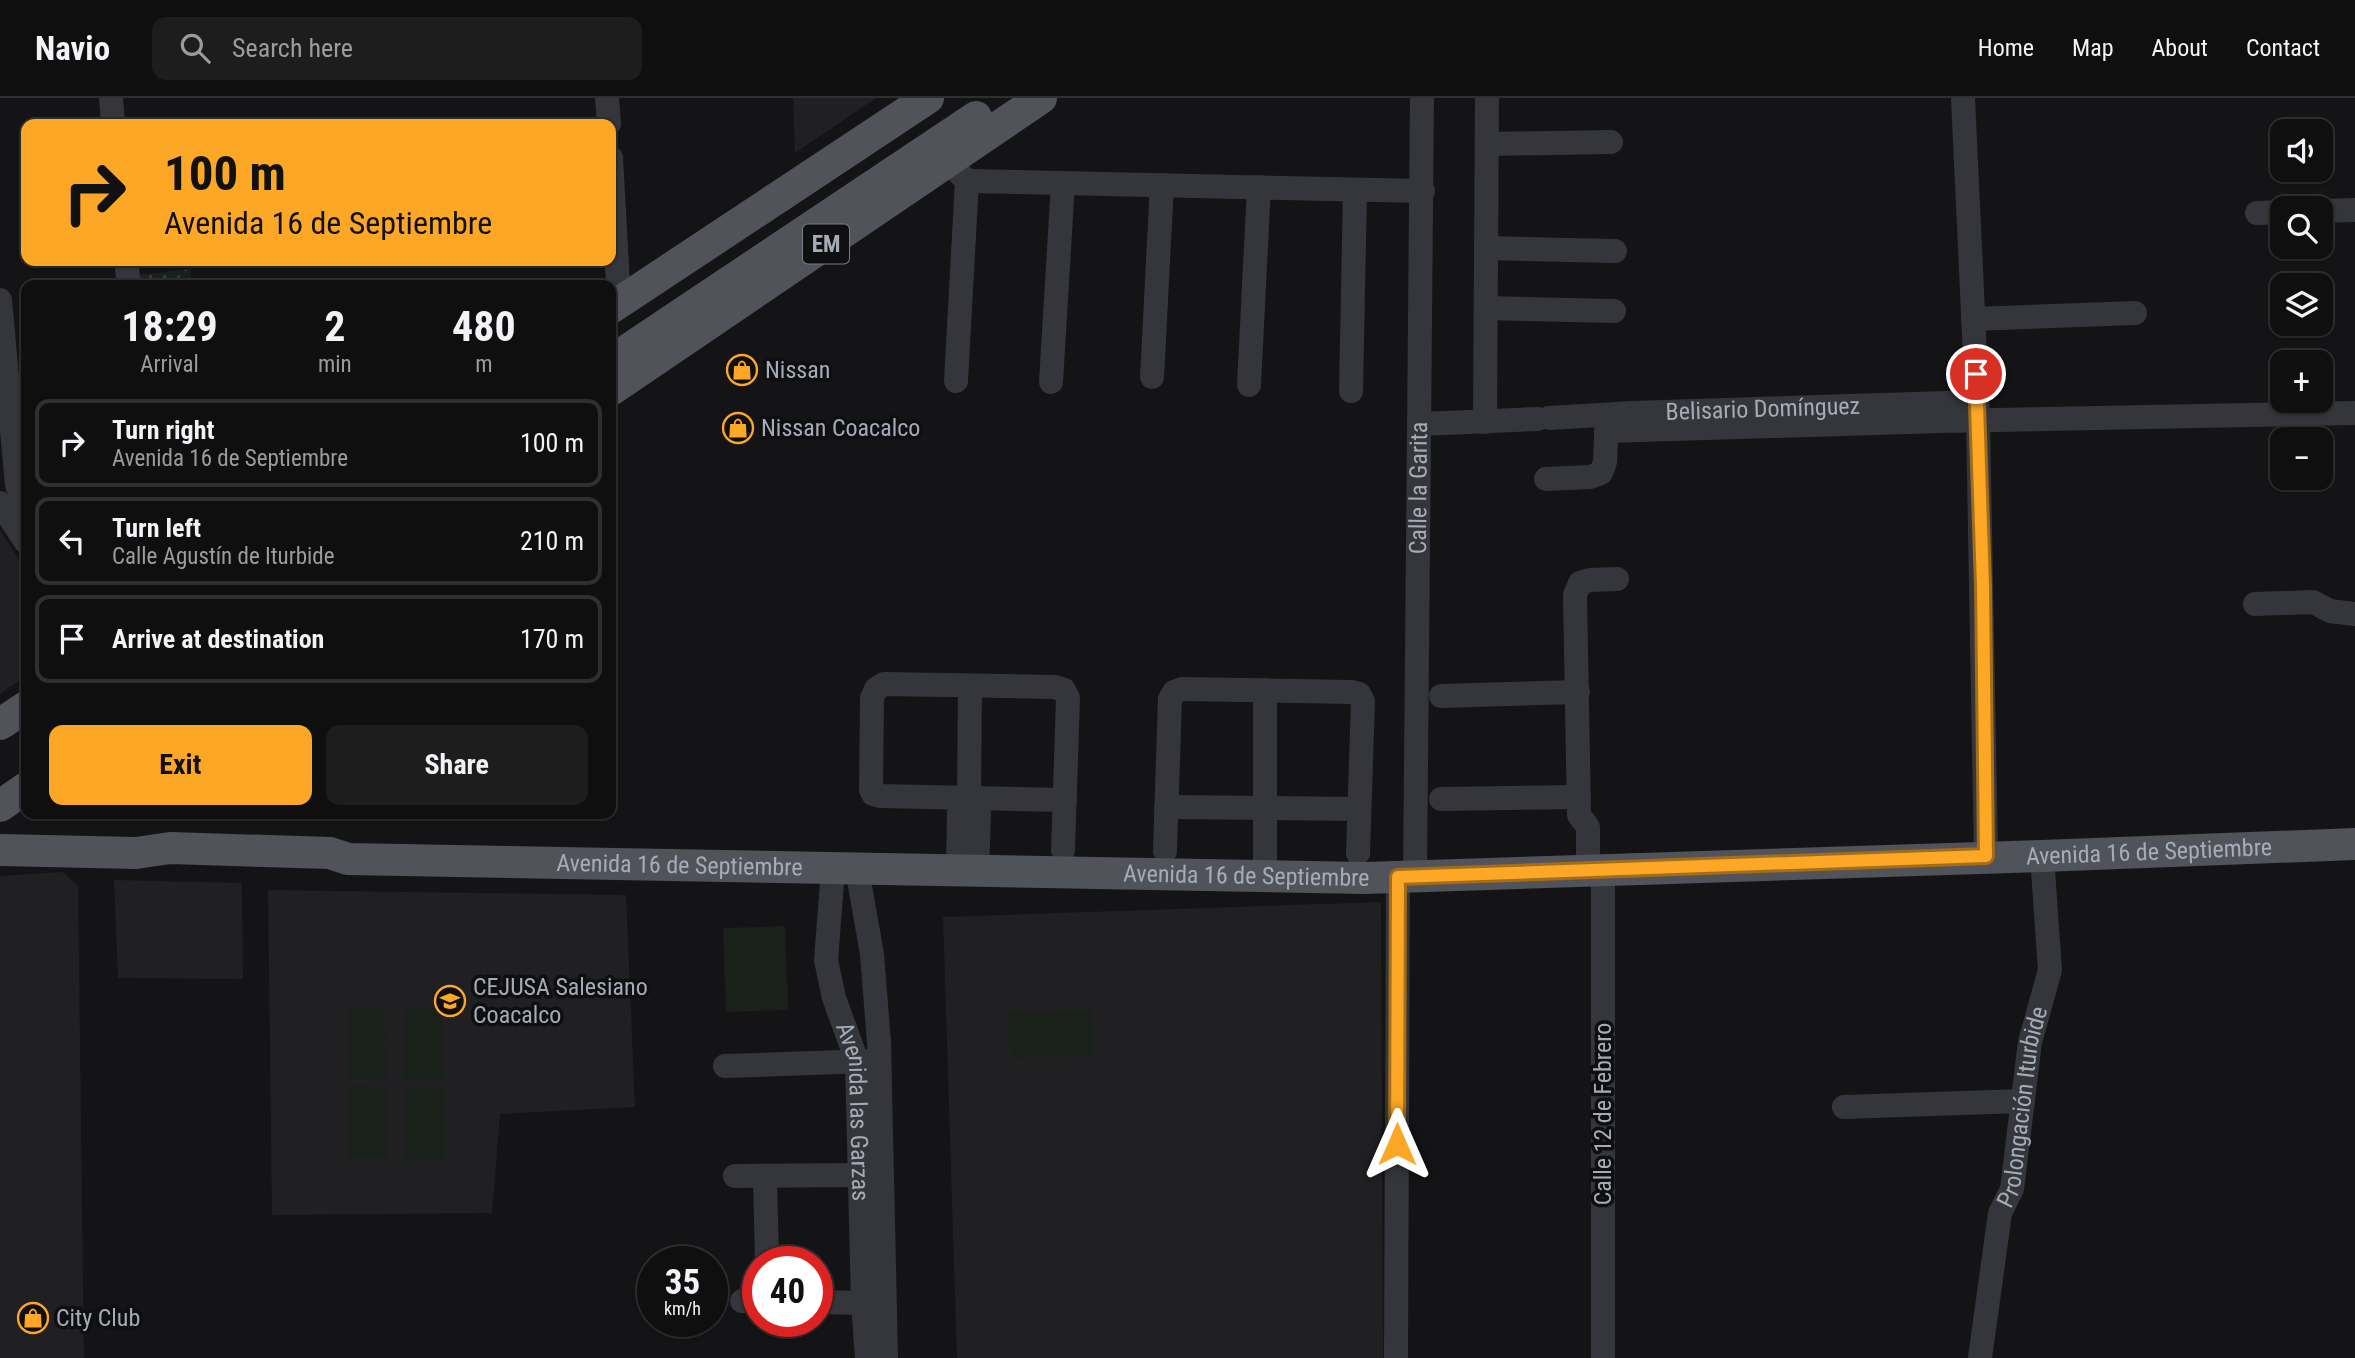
<!DOCTYPE html>
<meta charset="utf-8">
<style>
:root{--surface:#0f0f10;--page:#1d1d1e;--text:#f1f3f6;--muted:#9b9c9f;--line:#2f2f30;--accent:#fca726}
body{margin:0;font-family:"Roboto Condensed",sans-serif;background:var(--page);color:var(--text);height:100vh;display:flex;flex-direction:column;font-size:26px;white-space:nowrap}
*{box-sizing:border-box;margin:0}
p{font-size:23px;color:var(--muted)}
.icon{flex:none;width:38px;height:38px;fill:none;stroke:currentColor;stroke-width:2;stroke-linecap:round;stroke-linejoin:round}
.map{position:relative;flex:1;overflow:hidden}
.side{position:absolute;left:21px;top:182px;width:595px;height:539px;display:flex;flex-direction:column;background:var(--surface);border-radius:14px;box-shadow:0 2px 5px #0004,0 0 0 2px var(--line)}
.side>*{flex:none}
.hud{position:absolute;left:21px;top:21px;width:595px;height:147px;border-radius:14px;box-shadow:0 2px 5px #0004,0 0 0 2px var(--line);background:#fca726;color:#111;overflow:hidden}
.fabs{position:absolute;left:2270px;top:21px;display:grid;gap:14px}
.fabs a{display:grid;place-items:center;width:63px;height:63px;border-radius:14px;background:var(--surface);box-shadow:0 2px 5px #0004,0 0 0 2px var(--line);font-size:35px}
.speed{position:absolute;left:637px;top:1148px;display:flex;gap:14px;font-size:35px;font-weight:700;text-align:center}
.speed>*{display:grid;place-content:center;width:91px;height:91px;border-radius:50%;background:var(--surface);box-shadow:0 2px 5px #0004,0 0 0 2px var(--line);line-height:1}
.speed small{font-size:18px;font-weight:400}
.speed .limit{border:10px solid #d22;background:#fff;color:#111}
.pin{position:absolute;display:grid;place-items:center;width:60px;height:60px;color:#fff;margin:-30px;border:4px solid #fff;border-radius:50%;box-shadow:0 2px 7px #0007}
.me{position:absolute;width:77px;margin:-38px;rotate:0deg;stroke-linejoin:round;filter:drop-shadow(0 0 5px #0008)}
.turn{display:flex;align-items:center;gap:24px;height:147px;padding:0 28px;font-size:32px}
.turn .icon{width:91px;height:91px;stroke-width:2.5}
.turn b{display:block;font-size:49px;line-height:60px}
.eta{display:flex;justify-content:space-evenly;align-items:center;height:119px;text-align:center}
.eta b{font-size:42px;font-weight:700;line-height:49px}
.button{display:flex;gap:14px;margin-top:auto;padding:14px 28px}
.button a{flex:1;height:80px;border-radius:14px;background:var(--accent);color:#111;font-size:28px;font-weight:700;line-height:80px;text-align:center}
.button a+a{background:var(--page);color:var(--text)}
ul{padding:0;list-style:none}
li{display:flex;align-items:center;gap:21px;height:88px;margin:0 14px 10px;padding:0 14px;border:4px solid var(--line);border-radius:14px}
li div{flex:1}
li b{display:block;font-size:26px}
li em{font-style:normal}
header{display:flex;align-items:center;gap:42px;box-sizing:border-box;height:98px;padding:0 35px;background:var(--surface);border-bottom:2px solid var(--line)}
header strong{font-size:33px}
nav{display:flex;gap:38px;margin-inline-start:auto;font-size:24px}
.search{width:490px;height:63px;background:var(--page);display:flex;align-items:center;gap:18px;box-sizing:border-box;padding:0 24px;border-radius:14px;color:var(--muted);font-size:26px}
.map>svg:first-child{display:block}
.built{fill:#202023}
.grass{fill:#1a211b}
.park{fill:url(#park-dots)}
.lines{fill:none;stroke-linecap:round;stroke-linejoin:round}
.minor{stroke:#35363b;stroke-width:24}
.major{stroke:#51535a;stroke-width:32}
.route-casing{stroke:#a46d19;stroke-width:18}
.route{stroke:#fca726;stroke-width:12}
.labels{text-anchor:middle;dominant-baseline:central;stroke-width:7;stroke-linejoin:round;paint-order:stroke}
.shield{fill:#0f0f11;stroke:#787d85;stroke-width:2}
.shield-label{font-size:23px;font-weight:bold;fill:#a5acb7}
.poi-label{font-size:24px;fill:#a5acb7;stroke:#0f0f11;text-anchor:start}
.street-label{font-size:24px;fill:#a5acb7;stroke:#0f0f11}
</style>
<header>
<strong>Navio</strong>
<div class="search"><svg class="icon" aria-label="search" viewBox="0 0 24 24"><circle cx="10" cy="10" r="6"/><path d="M15 15l6 6"/></svg>Search here</div>
<nav><a>Home</a><a>Map</a><a>About</a><a>Contact</a></nav>
</header>
<div class="map">
<svg width="2355" height="1260" viewBox="0 0 2355 1260">
<defs>
<pattern id="park-dots" width="8" height="8" patternUnits="userSpaceOnUse" patternTransform="scale(1.75)"><rect width="8" height="8" fill="#1a211b"/><path d="M2 2h.1M6 6h.1" fill="none" stroke="#383f3a" stroke-width="1.8" stroke-linecap="round"/></pattern>
</defs>
<rect width="100%" height="100%" fill="#141416"/>
<!-- built -->
<path class="built" d="M793 0H876L795 55Z
M0 432 26 473V578L0 596Z
M63 774 78 788 84 1260H0V778Z
M114 782 242 785 243 881 118 880Z
M268 792 626 797 635 1009 500 1016 492 1115 272 1117Z
M1381 804 1383 1260H957L943 819Z"/>
<!-- grass -->
<path class="grass" d="M785 828 788 912 726 914 723 830Z
M349 910 385 911 386 981 348 982Z
M405 911 442 912 443 981 404 983Z
M1092 912 1093 958 1010 960 1009 914Z
M348 988 386 989 387 1059 347 1060Z
M406 991H444L445 1061 405 1062Z"/>
<!-- park -->
<path class="park" d="M191 171V187H140L139 177Z"/>
<g class="lines">
<!-- minor -->
<g class="minor">
<path d="M111 0 113 26"/>
<path d="M607 0 609 26"/>
<path d="M1963 0 1978 322 1986 758"/>
<path d="M1487 46 1611 44"/>
<path d="M611 60 619 204"/>
<path d="M955 71 967 83 956 283"/>
<path d="M967 83 1423 93"/>
<path d="M2320 113 2355 112"/>
<path d="M2257 115 2282 114"/>
<path d="M1486 150 1615 153"/>
<path d="M126 163 129 187"/>
<path d="M0 202 17 387 26 407"/>
<path d="M1486 210 1614 213"/>
<path d="M1973 221 2135 215"/>
<path d="M1152 279 1162 87"/>
<path d="M1051 284 1063 85"/>
<path d="M1249 287 1259 89"/>
<path d="M1351 293 1355 92"/>
<path id="s1" d="M1549 320 1633 315 1977 304"/>
<path d="M1485 324 1487 1"/>
<path d="M1421 326 1538 321"/>
<path d="M1606 333 1942 323 2355 315"/>
<path d="M1546 381 1590 379 1601 375 1605 364 1607 317"/>
<path d="M0 405 26 444"/>
<path d="M2255 506 2313 504 2330 513 2355 516"/>
<path d="M970 588 969 700 979 715 977 774"/>
<path d="M1265 592V778"/>
<path d="M1441 598 1578 594"/>
<path d="M1441 701 1579 699"/>
<path d="M1166 709 1359 711"/>
<path d="M1063 752 1068 600 1064 592 1055 589 884 586 876 591 872 600 871 692 873 696 880 698 1065 702"/>
<path d="M1165 753 1170 601 1174 594 1182 591 1351 594 1359 596 1363 603 1358 755"/>
<path id="s2" d="M833 771 826 862 834 900 857 963 863 1205 867 1260"/>
<path d="M857 771 872 856 879 944 886 1260"/>
<path d="M1588 772V729L1579 717 1575 497 1580 485 1590 482 1617 481"/>
<path d="M958 774 959 714 969 700"/>
<path id="s3" d="M1415 778 1422 0"/>
<path d="M725 968 871 963"/>
<path d="M1844 1009 2023 1003"/>
<path d="M735 1078 860 1077"/>
<path d="M765 1078 767 1164"/>
<path d="M742 1203H758"/>
<path d="M817 1204 863 1205"/>
<path d="M1396 1260 1398 779"/>
<path d="M1603 1260V771"/>
<path id="s4" d="M1980 1260 2000 1115 2012 1091 2030 944 2050 872 2042 758"/>
</g>
<!-- major -->
<g class="major">
<path d="M611 210 928 0"/>
<path d="M611 263 976 19"/>
<path d="M611 292 1041 0"/>
<path d="M0 626 26 609"/>
<path d="M0 708 26 690"/>
<path id="s5" d="M0 752 136 755 170 750 330 755 348 761 1365 780 2042 758 2355 746"/>
</g>
</g>
<g class="lines">
<!-- route casing -->
<g class="route-casing">
<path id="route" d="M1397 1046 1398 779 1986 758 1983 488 1976 276"/>
</g>
<!-- route -->
<use href="#route" class="route"/>
</g>
<!-- icons -->
<defs>
<g id="shop-ring" transform="scale(1.575)"><circle r="9.5" fill="#0f0f11" stroke="#fca726" stroke-width="1.5"/><path d="M-5-2.5h2.3a2.7 3.5 0 0 1 5.4 0H5L5.5 6h-11ZM-1.5-2.5h3a1.5 2.3 0 0 0-3 0Z" fill="#fca726"/></g>
<g id="university-ring" transform="scale(1.575)"><circle r="9.5" fill="#0f0f11" stroke="#fca726" stroke-width="1.5"/><path d="M0-5L7-2L0 1L-7-2ZM-4 1L0 2.5L4 1V4Q0 6-4 4Z" fill="#fca726"/></g>
</defs>
<g fill-rule="evenodd">
<use href="#shop-ring" x="742" y="272"/>
<use href="#shop-ring" x="738" y="330"/>
<use href="#university-ring" x="450" y="903"/>
<use href="#shop-ring" x="33" y="1220"/>
</g>
<g class="labels">
<!-- shield labels -->
<rect class="shield" x="803" y="126.5" width="46" height="39" rx="5"/>
<g class="shield-label">
<text x="826" y="146">EM</text>
</g>
<!-- poi labels -->
<g class="poi-label">
<text x="765" y="272">Nissan</text>
<text x="761" y="330">Nissan Coacalco</text>
<text x="473" y="889">CEJUSA Salesiano<tspan x="473" dy="28">Coacalco</tspan></text>
<text x="56" y="1220">City Club</text>
</g>
<!-- street labels -->
<g class="street-label">
<text stroke="none"><textPath href="#s1" startOffset="214">Belisario Domínguez</textPath></text>
<text stroke="none"><textPath href="#s3" startOffset="388">Calle la Garita</textPath></text>
<text stroke="none"><textPath href="#s5" startOffset="2151">Avenida 16 de Septiembre</textPath></text>
<text stroke="none"><textPath href="#s5" startOffset="681">Avenida 16 de Septiembre</textPath></text>
<text stroke="none"><textPath href="#s5" startOffset="1248">Avenida 16 de Septiembre</textPath></text>
<text stroke="none"><textPath href="#s4" startOffset="256">Prolongación Iturbide</textPath></text>
<text stroke="none"><textPath href="#s2" startOffset="247">Avenida las Garzas</textPath></text>
<text transform="translate(1603 1016) rotate(-90)">Calle 12 de Febrero</text>
</g>
</g>
</svg>
<div class="fabs">
<a><svg class="icon" aria-label="sound" viewBox="0 0 24 24"><path d="M4 9h4l5-4v14l-5-4H4zM17 9q2 3 0 6"/></svg></a>
<a><svg class="icon" aria-label="search" viewBox="0 0 24 24"><circle cx="10" cy="10" r="6"/><path d="M15 15l6 6"/></svg></a>
<a><svg class="icon" aria-label="layers" viewBox="0 0 24 24"><path d="M12 4l9 5-9 5-9-5zM3 14l9 5 9-5"/></svg></a>
<a>+</a>
<a>−</a>
</div>
<div class="speed"><div>35<small>km/h</small></div><div class="limit">40</div></div>
<div class="pin" style="left:1976px;top:276px;background:#d93025"><svg class="icon" aria-label="arrive" viewBox="0 0 24 24"><path d="M6 21V4h12l-3 4 3 4H6"/></svg></div>
<svg class="me" style="left:1397px;top:1046px" viewBox="-20 -20 40 40"><path d="M0-17L14 15 0 8-14 15z" fill="#fca726" stroke="#fff" stroke-width="4"/></svg>
<div class="hud">
<div class="turn"><svg class="icon" aria-label="right" viewBox="0 0 24 24"><path d="M7 20v-9h11M14 6l5 5-5 5"/></svg><div><b>100 m</b>Avenida 16 de Septiembre</div></div>
</div>
<section class="side">
<div class="eta">
<div><b>18:29</b><p>Arrival</p></div>
<div><b>2</b><p>min</p></div>
<div><b>480</b><p>m</p></div>
</div>
<ul>
<li><svg class="icon" aria-label="right" viewBox="0 0 24 24"><path d="M7 20v-9h11M14 6l5 5-5 5"/></svg><div><b>Turn right</b><p>Avenida 16 de Septiembre</p></div><em>100 m</em></li>
<li><svg class="icon" aria-label="left" viewBox="0 0 24 24"><path d="M17 20v-9H6M10 6l-5 5 5 5"/></svg><div><b>Turn left</b><p>Calle Agustín de Iturbide</p></div><em>210 m</em></li>
<li><svg class="icon" aria-label="arrive" viewBox="0 0 24 24"><path d="M6 21V4h12l-3 4 3 4H6"/></svg><div><b>Arrive at destination</b></div><em>170 m</em></li>
</ul>
<div class="button"><a>Exit</a><a>Share</a></div>
</section>
</div>
